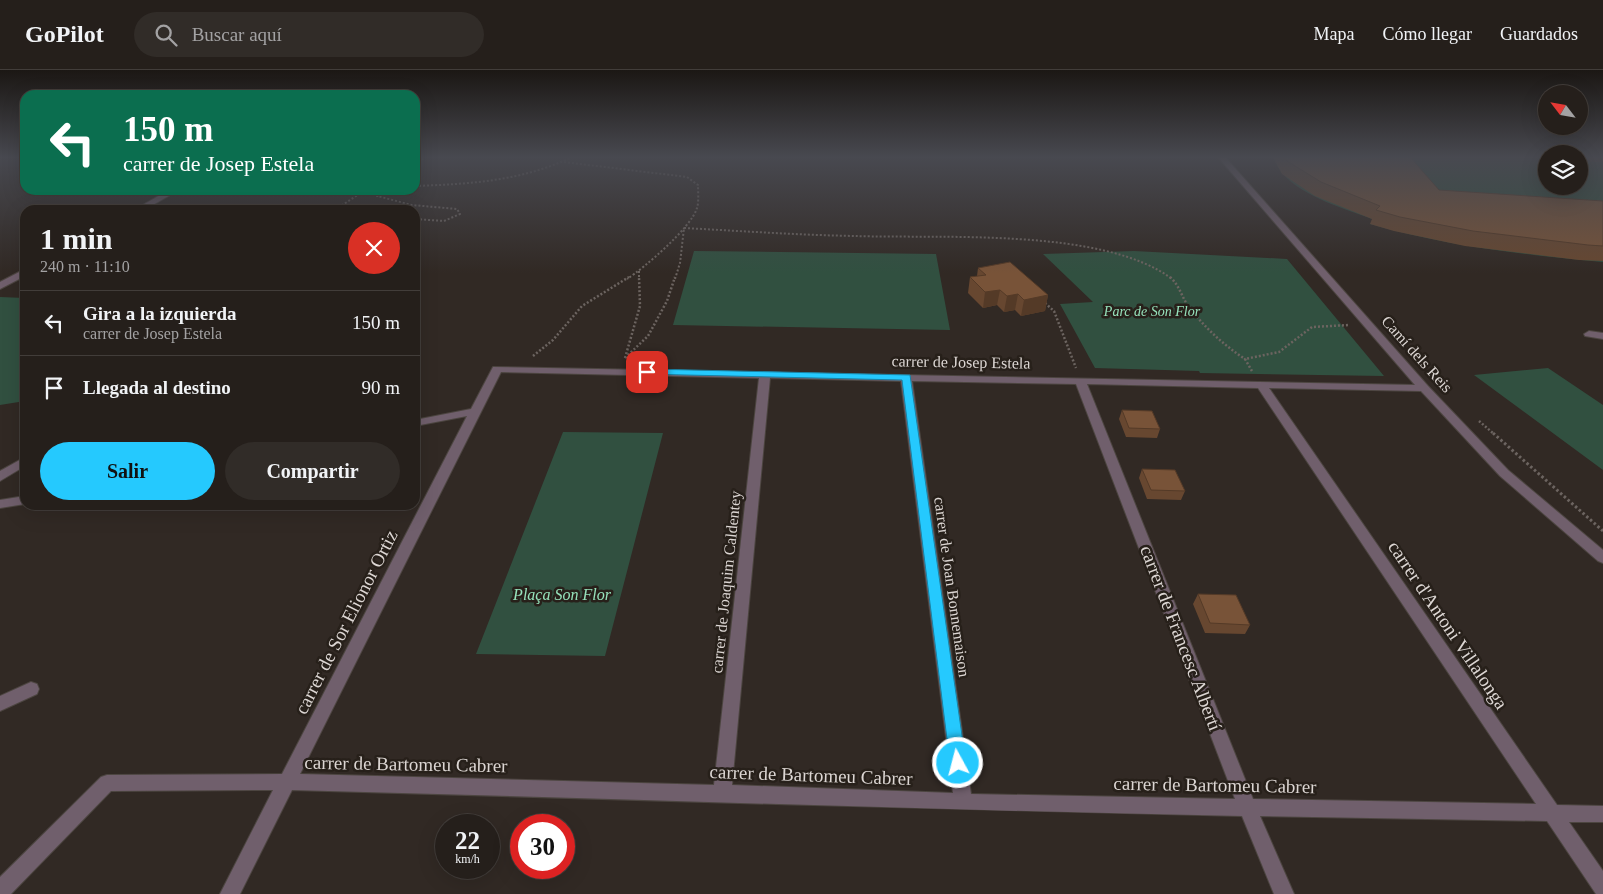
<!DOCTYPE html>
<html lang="es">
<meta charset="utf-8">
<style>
:root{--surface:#251f1b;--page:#312c28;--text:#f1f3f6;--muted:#a3a2a3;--line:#423d3a;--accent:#25c9fe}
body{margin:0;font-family:Georgia,serif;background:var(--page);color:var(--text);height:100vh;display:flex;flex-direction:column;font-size:19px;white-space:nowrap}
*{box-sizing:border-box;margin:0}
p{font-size:16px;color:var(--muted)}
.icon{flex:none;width:28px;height:28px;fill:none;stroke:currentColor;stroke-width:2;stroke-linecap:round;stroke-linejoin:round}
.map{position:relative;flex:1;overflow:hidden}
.panel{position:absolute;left:20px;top:135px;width:400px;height:305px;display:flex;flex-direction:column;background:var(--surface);border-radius:15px;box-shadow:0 5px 20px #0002,0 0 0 1px var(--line)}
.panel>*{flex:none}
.top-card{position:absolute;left:20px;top:20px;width:400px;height:105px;border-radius:15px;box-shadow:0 5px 20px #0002,0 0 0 1px var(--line);background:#0b6e4f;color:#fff;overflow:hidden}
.needle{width:32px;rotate:301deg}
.tools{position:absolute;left:1538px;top:15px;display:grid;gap:10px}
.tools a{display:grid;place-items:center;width:50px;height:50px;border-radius:50%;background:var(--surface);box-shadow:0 5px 20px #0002,0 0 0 1px var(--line);font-size:25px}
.speed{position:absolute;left:435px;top:744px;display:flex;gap:10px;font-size:25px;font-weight:700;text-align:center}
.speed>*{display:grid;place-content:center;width:65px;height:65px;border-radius:50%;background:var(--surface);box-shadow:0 5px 20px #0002,0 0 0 1px var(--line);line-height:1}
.speed small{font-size:12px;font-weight:400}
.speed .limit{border:8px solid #d22;background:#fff;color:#111}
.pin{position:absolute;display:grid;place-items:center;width:42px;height:42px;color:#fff;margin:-21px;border-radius:10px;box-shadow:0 2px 8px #0006}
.me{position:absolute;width:55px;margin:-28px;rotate:353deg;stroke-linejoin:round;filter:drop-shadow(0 0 4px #0008)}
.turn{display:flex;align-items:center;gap:18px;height:105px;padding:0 20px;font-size:22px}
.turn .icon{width:65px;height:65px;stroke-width:2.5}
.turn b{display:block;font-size:35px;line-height:42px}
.round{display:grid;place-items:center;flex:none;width:52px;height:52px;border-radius:26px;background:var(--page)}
.headline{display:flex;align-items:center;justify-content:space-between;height:85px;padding:0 20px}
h1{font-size:30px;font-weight:600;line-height:38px}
.cta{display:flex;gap:10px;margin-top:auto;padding:10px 20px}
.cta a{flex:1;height:58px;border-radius:30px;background:var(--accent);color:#111;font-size:20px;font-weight:600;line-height:58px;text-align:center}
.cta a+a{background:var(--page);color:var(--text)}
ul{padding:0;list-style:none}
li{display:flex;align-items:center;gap:15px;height:65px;padding:0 20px;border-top:1px solid var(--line)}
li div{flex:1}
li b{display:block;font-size:19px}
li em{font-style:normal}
header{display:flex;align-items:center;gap:30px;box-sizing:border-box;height:70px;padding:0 25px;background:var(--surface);border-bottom:1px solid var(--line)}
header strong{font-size:24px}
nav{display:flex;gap:28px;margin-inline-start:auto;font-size:18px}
.search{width:350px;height:45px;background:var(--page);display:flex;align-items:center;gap:12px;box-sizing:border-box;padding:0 18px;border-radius:28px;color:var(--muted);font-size:19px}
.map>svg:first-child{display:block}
.green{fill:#315040}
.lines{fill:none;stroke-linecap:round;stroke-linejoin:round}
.minor-casing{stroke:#4c4540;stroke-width:2}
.path-far2{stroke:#6c6460;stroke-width:2;stroke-dasharray:2 2;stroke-linecap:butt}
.path-far1{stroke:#6c6460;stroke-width:2.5;stroke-dasharray:2 2;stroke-linecap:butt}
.path{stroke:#6c6460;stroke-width:3;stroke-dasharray:2.5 2.5;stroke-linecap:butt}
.minor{fill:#705f6c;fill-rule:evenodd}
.wall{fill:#674730}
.shaded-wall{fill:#543a27}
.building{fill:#785338;stroke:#543a27}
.route{fill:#25c9fe;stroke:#1883a5}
.labels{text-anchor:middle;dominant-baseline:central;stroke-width:5;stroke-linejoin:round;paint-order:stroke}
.far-park-label{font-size:14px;font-style:italic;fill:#96e2bb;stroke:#27201a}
.street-label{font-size:16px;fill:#dcd6d3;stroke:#27201a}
.park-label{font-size:16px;font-style:italic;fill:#96e2bb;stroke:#27201a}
.near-street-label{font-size:19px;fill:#dcd6d3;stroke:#27201a}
</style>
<header>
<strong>GoPilot</strong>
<div class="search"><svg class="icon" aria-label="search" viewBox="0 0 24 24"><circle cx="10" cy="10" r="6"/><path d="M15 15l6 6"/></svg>Buscar aquí</div>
<nav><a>Mapa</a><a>Cómo llegar</a><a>Guardados</a></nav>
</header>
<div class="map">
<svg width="1603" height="824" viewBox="0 0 1603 824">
<rect width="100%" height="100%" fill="#312924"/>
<!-- green -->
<path class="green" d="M1273 87H1546V116H1579V87H1603V192C1525 185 1446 176 1370 154L1375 150C1348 140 1303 127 1283 104 1279 100 1276 93 1273 87Z
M694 181 936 184 950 260 673 255Z
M1134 181 1287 189 1384 306 1200 303 1199 301 1095 298 1060 234 1093 232 1043 184Z
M0 227 25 228V331L0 335Z
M1548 298 1603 335V400L1474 305Z
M563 362 663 363 605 586 476 584Z"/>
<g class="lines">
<!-- minor casing -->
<g class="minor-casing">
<path id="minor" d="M1218 87H1225L1428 316 1508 400 1603 480V493L1598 491 1500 406 1421 321 1269 318 1557 735 1603 736V752H1569L1603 801V824H1596L1547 751 1260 746 1294 824H1274L1242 746C925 740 609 728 292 720L240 824H220L273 720 111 721 11 824H0V807L101 707 107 705 282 704 467 346 415 356V350L471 339 493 297 1415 315ZM501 302 759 308 714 715 300 704ZM770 308 901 311 953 723 732 715ZM912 311 1076 314 1235 729 971 724ZM1087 314 1258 318 1536 734 1253 729Z
M169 120H179L144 140H134Z
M25 199V206L0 219V212Z
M1589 261 1603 263V269L1585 266 1584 264Z
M25 387V396L0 411V401Z
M25 426V434L0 438V430Z
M31 612 37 614 39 619 37 624 0 641V626Z"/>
</g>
<!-- path-far2 -->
<path class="path-far2" d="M564 92 687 107 698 115C698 122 699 132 697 138 691 158 644 198 627 209
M415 94 426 87
M415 116C470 114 522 111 572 87
M389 120 377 126 412 135 457 139 460 144 444 151 415 149
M335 140 365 120
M639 201V209
M675 209 680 193 684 158C741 161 798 165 855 166 940 169 1103 157 1172 209"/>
<!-- path-far1 -->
<path class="path-far1" d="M1170 207C1179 215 1181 225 1187 234 1203 256 1222 274 1245 289
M1045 233 1054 241 1076 298
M533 286 553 270 582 236 629 207
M625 288 648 266 667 231 675 207
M625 288 640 236 639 207
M1252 301 1245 289 1279 282 1312 257 1349 255
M1479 351 1494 364"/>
<!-- path -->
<path class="path" d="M1493 363 1603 461"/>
<!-- minor -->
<use href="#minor" class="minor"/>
</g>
<!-- wall -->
<path class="wall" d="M1273 87H1410L1439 120 1603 131V191L1579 190 1465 176 1394 161 1370 154 1372 149 1315 126 1282 104Z
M1529 87H1546V88Z
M1579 87H1603V92L1579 91Z
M978 198 1048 225 1045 241 1021 246 1015 240 1004 242 997 235 983 238 968 223 970 207 977 206Z
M1122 340 1160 359 1157 368 1126 367 1119 349Z
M1142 399 1185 421 1181 430 1147 429 1139 408Z
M1198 524 1250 555 1245 564 1205 563 1193 534Z"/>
<!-- shaded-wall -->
<path class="shaded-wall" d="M1000 220 997 235 983 238 985 222Z
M1018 224 1015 240 1004 242 1007 226Z
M1048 225 1045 241 1021 246 1024 230Z"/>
<!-- building -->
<path class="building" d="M1285 87H1410L1439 120 1603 131V176L1588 175 1473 161 1400 147 1376 140 1380 136 1321 112 1287 91Z
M1010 192 1048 225 1024 230 1018 224 1007 226 1000 220 985 222 970 207 986 205 978 198Z
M1122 340 1152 341 1160 359 1129 358Z
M1142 399 1175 400 1185 421 1151 420Z
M1198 524 1236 525 1250 555 1210 553Z"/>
<!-- sky -->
<linearGradient id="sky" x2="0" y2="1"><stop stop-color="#1b1714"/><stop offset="0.43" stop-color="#484950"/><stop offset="1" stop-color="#484950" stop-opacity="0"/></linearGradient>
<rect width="1603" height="203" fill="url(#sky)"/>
<!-- route -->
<path class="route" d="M647 299 910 305 966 693 963 698 958 700 952 698 950 693 902 310 643 304 642 302Z"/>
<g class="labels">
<!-- far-park labels -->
<g class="far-park-label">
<text x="1152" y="241">Parc de Son Flor</text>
</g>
<!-- street labels -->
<g class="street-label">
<text transform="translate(1417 284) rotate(48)">Camí dels Reis</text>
<text transform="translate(961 292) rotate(1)">carrer de Josep Estela</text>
<text transform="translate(726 512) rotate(-84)">carrer de Joaquim Caldentey</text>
<text transform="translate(952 517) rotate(82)">carrer de Joan Bonnemaison</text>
</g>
<!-- park labels -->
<g class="park-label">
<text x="562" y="524">Plaça Son Flor</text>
</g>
<!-- near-street labels -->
<g class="near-street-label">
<text transform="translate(346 552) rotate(-63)">carrer de Sor Elionor Ortiz</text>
<text transform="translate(1448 555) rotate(56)">carrer d'Antoni Villalonga</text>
<text transform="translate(1181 568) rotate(69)">carrer de Francesc Albertí</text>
<text transform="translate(406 694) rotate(1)">carrer de Bartomeu Cabrer</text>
<text transform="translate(811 705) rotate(2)">carrer de Bartomeu Cabrer</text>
<text transform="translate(1215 715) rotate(1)">carrer de Bartomeu Cabrer</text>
</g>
</g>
</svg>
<div class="tools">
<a><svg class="needle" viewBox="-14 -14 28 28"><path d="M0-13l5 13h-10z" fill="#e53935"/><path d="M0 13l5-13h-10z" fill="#a3a2a3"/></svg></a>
<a><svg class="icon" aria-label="layers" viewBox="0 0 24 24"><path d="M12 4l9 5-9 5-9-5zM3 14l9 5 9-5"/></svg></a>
</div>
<div class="speed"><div>22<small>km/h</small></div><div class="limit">30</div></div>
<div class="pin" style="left:647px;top:302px;background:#d93025"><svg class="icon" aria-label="arrive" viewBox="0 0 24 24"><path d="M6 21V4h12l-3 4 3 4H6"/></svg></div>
<svg class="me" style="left:958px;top:693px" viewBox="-20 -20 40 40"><circle r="17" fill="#25c9fe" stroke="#fff" stroke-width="3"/><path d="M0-11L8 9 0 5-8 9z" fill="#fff"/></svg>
<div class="top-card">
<div class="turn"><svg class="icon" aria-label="left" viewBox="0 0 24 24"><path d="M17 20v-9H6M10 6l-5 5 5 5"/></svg><div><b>150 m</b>carrer de Josep Estela</div></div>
</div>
<section class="panel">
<div class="headline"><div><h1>1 min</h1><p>240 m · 11:10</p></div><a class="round" style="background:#d93025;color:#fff"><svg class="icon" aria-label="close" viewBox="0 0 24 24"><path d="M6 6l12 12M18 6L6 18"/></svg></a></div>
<ul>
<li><svg class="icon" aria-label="left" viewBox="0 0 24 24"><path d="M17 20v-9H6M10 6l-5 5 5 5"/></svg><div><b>Gira a la izquierda</b><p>carrer de Josep Estela</p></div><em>150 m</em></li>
<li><svg class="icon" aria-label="arrive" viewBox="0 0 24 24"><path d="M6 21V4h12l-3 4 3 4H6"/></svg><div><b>Llegada al destino</b></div><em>90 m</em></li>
</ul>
<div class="cta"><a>Salir</a><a>Compartir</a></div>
</section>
</div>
